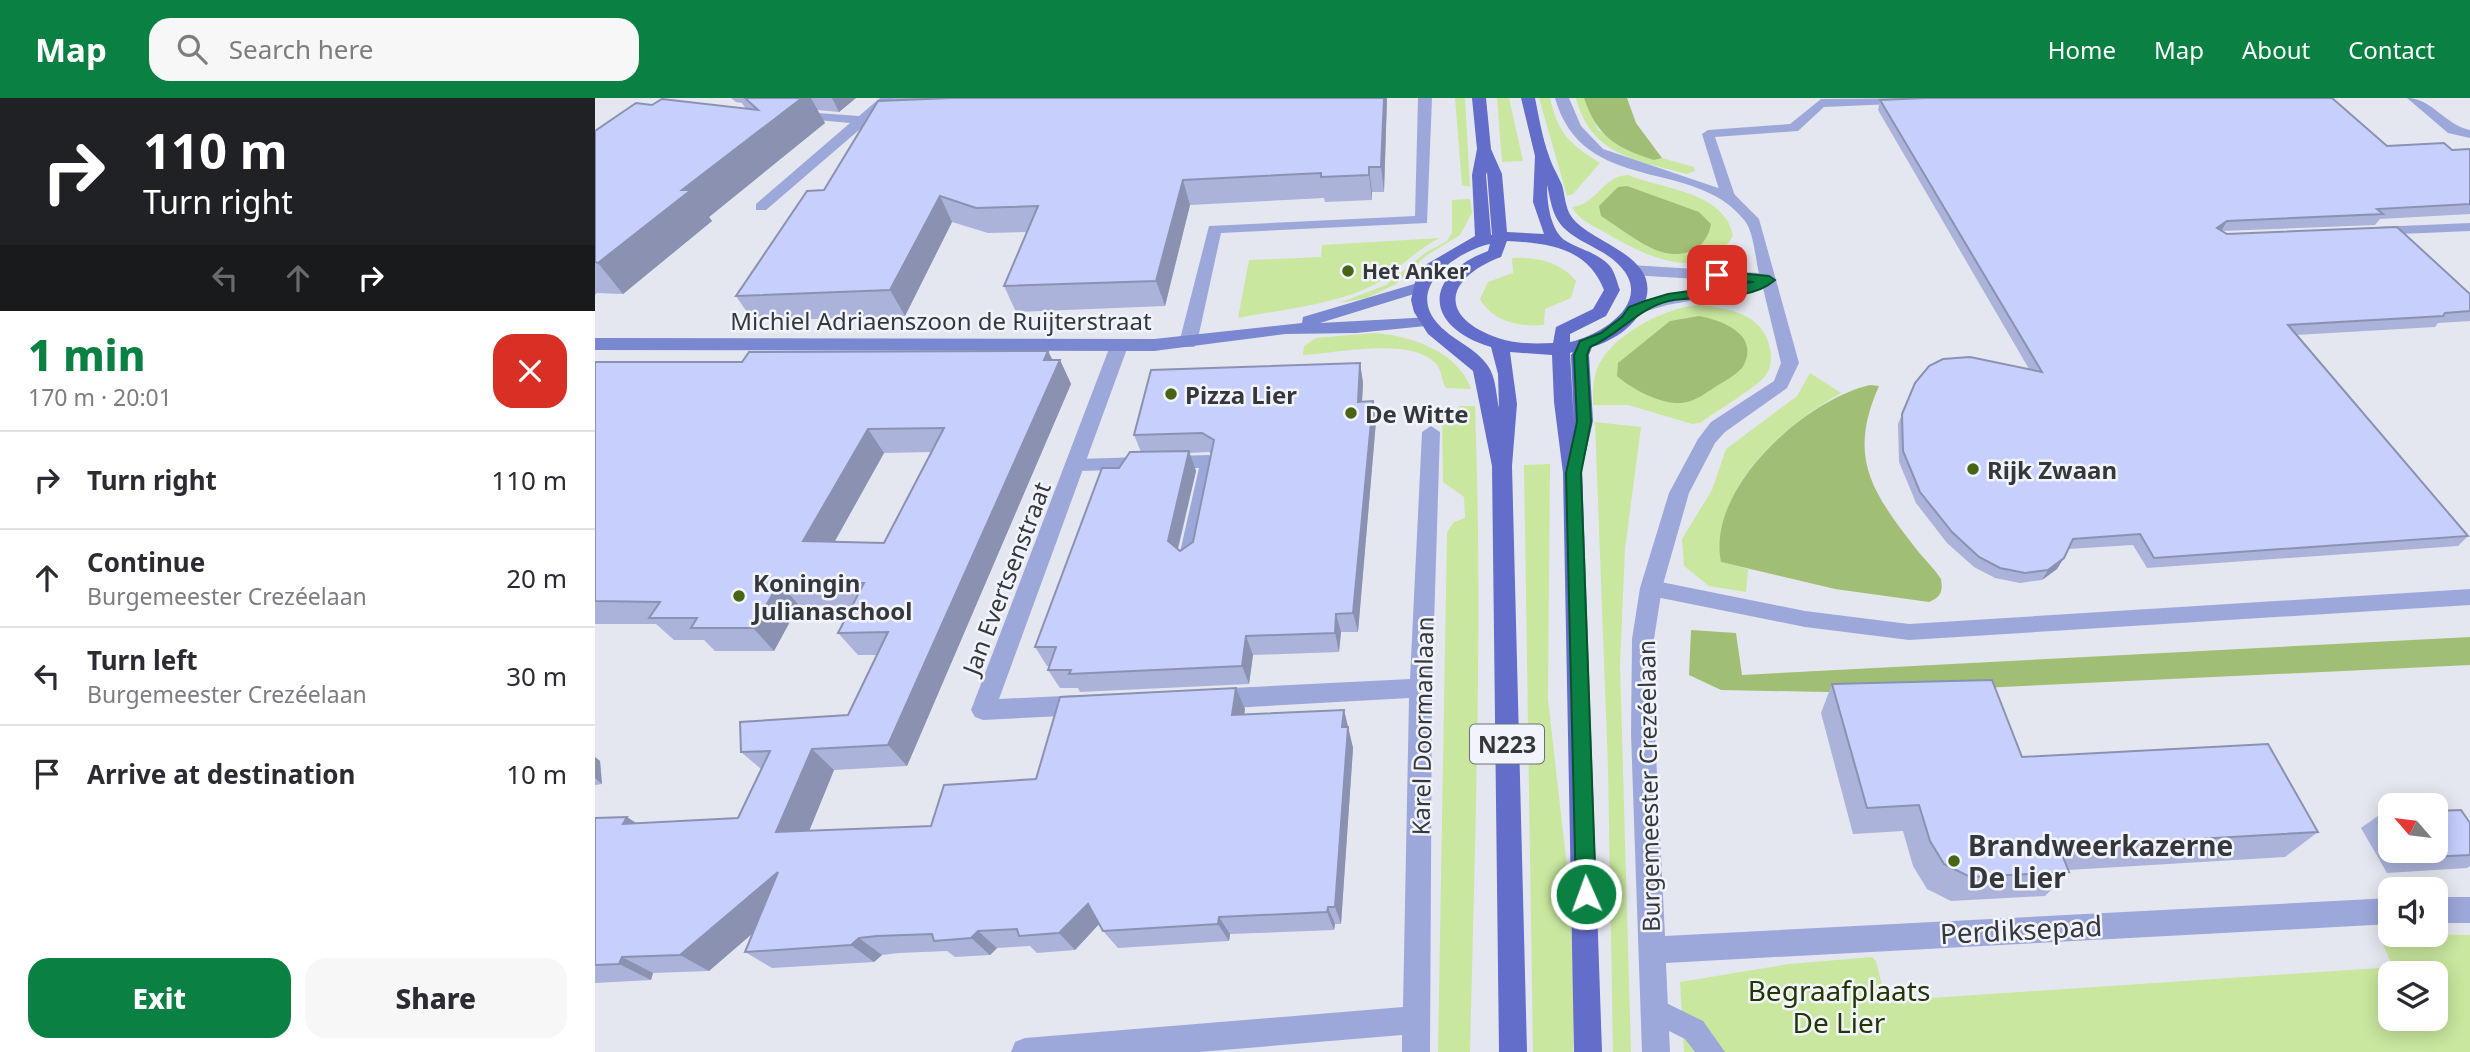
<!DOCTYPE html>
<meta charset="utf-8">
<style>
:root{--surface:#fff;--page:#f7f7f7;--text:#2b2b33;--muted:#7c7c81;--line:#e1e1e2;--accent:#0b8043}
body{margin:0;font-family:"Noto Sans",sans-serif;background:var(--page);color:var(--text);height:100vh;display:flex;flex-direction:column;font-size:26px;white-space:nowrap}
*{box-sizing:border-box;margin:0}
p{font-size:23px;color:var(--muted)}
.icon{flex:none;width:38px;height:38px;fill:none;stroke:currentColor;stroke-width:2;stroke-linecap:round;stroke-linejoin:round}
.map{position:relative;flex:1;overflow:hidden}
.sheet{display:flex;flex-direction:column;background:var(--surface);width:595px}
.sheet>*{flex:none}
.hud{background:#202124;color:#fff;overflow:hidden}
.needle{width:46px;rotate:298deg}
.buttons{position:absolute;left:1783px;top:695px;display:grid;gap:14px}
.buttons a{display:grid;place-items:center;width:70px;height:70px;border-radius:14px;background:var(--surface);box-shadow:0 4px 18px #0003;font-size:35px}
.pin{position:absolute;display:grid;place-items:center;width:60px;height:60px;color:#fff;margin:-30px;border-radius:14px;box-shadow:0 4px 10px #0006}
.me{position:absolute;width:77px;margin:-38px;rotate:358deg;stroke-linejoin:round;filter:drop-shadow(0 0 5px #0008)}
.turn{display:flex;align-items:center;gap:24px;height:147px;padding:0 28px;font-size:32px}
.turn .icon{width:91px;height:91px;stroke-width:2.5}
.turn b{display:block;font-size:49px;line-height:60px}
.lanes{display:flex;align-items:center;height:66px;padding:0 28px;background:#0003;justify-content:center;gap:35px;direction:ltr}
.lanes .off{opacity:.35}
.round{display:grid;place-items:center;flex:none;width:74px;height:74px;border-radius:21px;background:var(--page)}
.headline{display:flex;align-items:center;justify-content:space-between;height:119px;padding:0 28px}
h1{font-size:42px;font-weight:800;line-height:52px;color:var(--accent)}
.action{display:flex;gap:14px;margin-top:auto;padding:14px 28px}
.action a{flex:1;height:80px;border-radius:21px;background:var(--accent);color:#fff;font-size:28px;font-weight:800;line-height:80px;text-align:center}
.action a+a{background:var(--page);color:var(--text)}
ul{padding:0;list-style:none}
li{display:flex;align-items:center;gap:21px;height:98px;padding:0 28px;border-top:2px solid var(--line)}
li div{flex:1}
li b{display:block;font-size:26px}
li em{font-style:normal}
header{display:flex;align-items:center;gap:42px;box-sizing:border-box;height:98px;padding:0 35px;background:var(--accent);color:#fff}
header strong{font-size:33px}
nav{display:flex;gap:38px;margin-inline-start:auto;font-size:24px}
.search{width:490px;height:63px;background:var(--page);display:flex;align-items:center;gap:18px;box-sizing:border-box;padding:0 24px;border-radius:21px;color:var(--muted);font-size:26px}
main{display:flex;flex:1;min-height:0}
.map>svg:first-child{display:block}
.green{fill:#c9e79f;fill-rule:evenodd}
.water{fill:#a1bf74}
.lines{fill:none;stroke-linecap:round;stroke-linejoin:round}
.lane{fill:#9da8da;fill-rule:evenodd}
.street{fill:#9da8da;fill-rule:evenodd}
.secondary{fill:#7a87d1;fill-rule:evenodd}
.primary{fill:#626eca;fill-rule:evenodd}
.wall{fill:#abb3da;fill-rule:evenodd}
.shaded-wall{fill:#8b92b1}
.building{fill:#c7d0fd;stroke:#8b92b1;stroke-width:2;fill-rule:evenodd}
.route{fill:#0b8043;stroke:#07532c;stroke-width:2}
.poi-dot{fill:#496414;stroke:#f2f4fd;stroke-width:2.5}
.labels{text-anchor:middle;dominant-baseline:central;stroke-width:5;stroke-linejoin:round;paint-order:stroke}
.far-poi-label{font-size:21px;font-weight:bold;fill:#36373a;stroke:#f2f4fd;text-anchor:start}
.shield{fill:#f2f4fd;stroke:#6e7074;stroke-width:2}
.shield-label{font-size:23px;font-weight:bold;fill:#36373a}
.street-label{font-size:24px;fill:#36373a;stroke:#f2f4fd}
.poi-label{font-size:24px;font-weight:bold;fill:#36373a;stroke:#f2f4fd;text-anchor:start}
.near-poi-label{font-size:28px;font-weight:bold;fill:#36373a;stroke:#f2f4fd;text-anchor:start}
.near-street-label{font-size:28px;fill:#36373a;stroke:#f2f4fd}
.near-park-label{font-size:28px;fill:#243600;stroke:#f2f4fd}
</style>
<header>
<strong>Map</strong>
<div class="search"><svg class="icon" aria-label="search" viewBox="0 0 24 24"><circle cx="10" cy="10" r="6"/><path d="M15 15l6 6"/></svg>Search here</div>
<nav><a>Home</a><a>Map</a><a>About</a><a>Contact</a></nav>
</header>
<main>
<section class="sheet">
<div class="hud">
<div class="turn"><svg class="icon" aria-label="right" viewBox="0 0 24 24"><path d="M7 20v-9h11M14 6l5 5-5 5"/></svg><div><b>110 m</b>Turn right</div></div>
<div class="lanes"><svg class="icon off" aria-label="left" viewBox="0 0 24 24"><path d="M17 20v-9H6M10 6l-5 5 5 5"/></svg><svg class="icon off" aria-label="ahead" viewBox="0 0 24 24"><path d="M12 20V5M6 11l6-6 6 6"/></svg><svg class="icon" aria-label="right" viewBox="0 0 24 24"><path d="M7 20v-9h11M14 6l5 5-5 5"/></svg></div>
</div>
<div class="headline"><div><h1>1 min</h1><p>170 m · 20:01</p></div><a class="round" style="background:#d93025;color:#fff"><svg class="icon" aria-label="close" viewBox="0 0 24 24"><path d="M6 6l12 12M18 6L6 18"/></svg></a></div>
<ul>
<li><svg class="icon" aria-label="right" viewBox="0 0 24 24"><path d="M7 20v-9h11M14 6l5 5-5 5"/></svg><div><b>Turn right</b></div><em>110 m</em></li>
<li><svg class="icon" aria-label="ahead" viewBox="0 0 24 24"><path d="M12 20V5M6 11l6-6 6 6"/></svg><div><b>Continue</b><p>Burgemeester Crezéelaan</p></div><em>20 m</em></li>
<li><svg class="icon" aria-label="left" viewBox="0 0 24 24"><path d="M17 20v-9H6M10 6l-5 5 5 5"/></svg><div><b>Turn left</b><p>Burgemeester Crezéelaan</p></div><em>30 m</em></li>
<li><svg class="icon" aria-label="arrive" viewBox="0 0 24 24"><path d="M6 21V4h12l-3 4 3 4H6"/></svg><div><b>Arrive at destination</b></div><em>10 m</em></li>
</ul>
<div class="action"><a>Exit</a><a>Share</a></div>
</section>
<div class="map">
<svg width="1875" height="954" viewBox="0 0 1875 954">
<rect width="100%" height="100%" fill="#e5e7f0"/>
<!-- green -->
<path class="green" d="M860 0H870L875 89 867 87Z
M902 0H914L928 63 907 64Z
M944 0H955C963 36 975 46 1005 65L978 96 972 98Z
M981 0H989L1003 32 1059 62 1067 60 1099 69 1100 73 1092 76C1043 63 995 57 981 0Z
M1033 77C1067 91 1131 94 1138 138 1108 186 1053 159 1016 138 1002 129 985 124 977 109 1003 106 1007 78 1033 77Z
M875 101 877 115 865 137 832 157 801 186 772 200 744 205 791 187 830 155 852 143 857 135V102Z
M845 140C817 153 799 179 770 191 731 208 684 212 643 220L654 162 726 159 727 147Z
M917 160C941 159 965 163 981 183L976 200 950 211 949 227C925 229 898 224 885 201L893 184 918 175Z
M1104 207C1134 210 1169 216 1175 251 1177 259 1176 270 1171 277 1162 289 1120 314 1105 325L1097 326 1033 307H998C998 296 998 284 1001 274 1012 239 1070 209 1104 207Z
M779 235C815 237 864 254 876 291L851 290C845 280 848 270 837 262 810 240 741 255 708 257L709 248 721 240Z
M1215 275 1246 295C1202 320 1152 360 1133 410 1128 426 1128 447 1126 464L1153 471 1151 494 1114 488 1089 468 1087 441 1117 392 1131 351 1202 298Z
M864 308H880C888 523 880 739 875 954H843L852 434 859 424 870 420 869 399 848 384 847 316 862 315Z
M1000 324 1046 329 1030 451 1025 567 1036 954H1018L1013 670Z
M955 366 953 601 974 787 979 895 978 954H938L929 367Z
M1783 835 1875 837V954H1089L1085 884 1194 866 1277 859 1281 863 1291 903 1798 869ZM1796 875H1841V920H1796Z"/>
<!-- water -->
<path class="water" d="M989 0H1032L1041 25 1067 60 1059 62C1022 50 1002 39 989 0Z
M1032 88 1104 114 1116 126C1112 150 1091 161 1067 154 1050 150 1022 128 1006 118L1004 108 1023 89Z
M1104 218C1128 222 1167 238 1147 270 1141 277 1128 284 1120 289 1109 296 1100 304 1086 305 1064 306 1037 291 1022 278L1023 265 1075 223Z
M1275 287 1284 288C1252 360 1277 394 1322 452 1330 462 1339 470 1346 481 1348 494 1346 499 1334 504L1240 491 1126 464C1111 390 1210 302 1275 287Z
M1096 532 1141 535 1147 577 1875 539V567L1279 595 1126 592 1094 577Z"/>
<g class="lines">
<!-- lane -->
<path class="lane" d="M1350 0 1344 4 1229 9 1203 33 1120 39 1140 98 1133 102 1126 98 1107 36 1113 32 1195 26 1226 1Z
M1812 0C1837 0 1850 27 1875 32V40L1853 35Z
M1875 125V133L1782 137 1775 133 1782 129Z
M614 357 623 363 603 463 593 470 583 463 604 370 482 373 473 367 482 361Z
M1056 482 1210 513 1314 526 1875 491V507L1314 542 1210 529 1056 498 1049 495 1046 490 1049 485Z
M1059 899 1108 923 1130 954H1100L1090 941 1050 921 1046 912 1050 903Z"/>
<!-- street -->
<path class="street" d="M285 0H300L281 17 305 18V24L271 26 171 112H161V106L255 25 200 20 193 16 195 13 264 18Z
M823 0H837L832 125 626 135 602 245 599 249H587L584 245 614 128 820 118Z
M960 0H974L986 28 1008 51 1138 95 1164 121 1204 265 1192 290 1130 334 1120 345 1094 395 1067 490 1059 541 1060 636 1070 838 1796 800V826L1071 865 1075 954H1047L1036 636 1037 541 1045 490 1074 395 1103 341 1116 324 1179 283 1186 265 1168 190 1072 207 1039 217 1033 216V208L1050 203 1153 184 1036 177 1028 172 1036 167 1164 175C1160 160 1159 135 1150 123 1100 58 988 99 960 0Z
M524 242 533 248 404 601 488 597 496 600 500 607 496 614 488 617 388 622 380 619 376 612 515 248Z
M836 328 845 334 837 590 835 954H807V937L604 954H416L420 944 430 940 808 909 814 600 618 611 610 608 606 601 610 594 618 591 815 581 827 334Z
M1841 799H1875V825H1841Z"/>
<!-- secondary -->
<path class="secondary" d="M826 184 832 186V192L725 225 837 219 839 223 831 228 761 235 690 236 559 253 0 252V240L559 241 707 225 708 219Z"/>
<!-- primary -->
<path class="primary" d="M877 0H891L896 51 907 76 912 134 949 136 938 104 940 58 926 0H940C944 19 947 39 954 58 957 68 963 77 967 87 970 97 970 109 976 118 994 146 1074 158 1047 211 1038 230 1017 243 997 249L994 257 998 323 987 371 1007 954H979L968 375 959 304 957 257 915 254 922 306 917 368 932 954H904L897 368 878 273 833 236 819 214 816 202 820 184 832 166 880 138 877 77 882 51ZM892 74 897 137H896L891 77ZM952 87C956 103 957 119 970 131 986 146 1009 151 1024 167 1060 203 1007 237 975 244V236L1011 218 1025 192C1022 185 1020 173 1014 167 1001 154 986 152 971 143 955 133 952 104 952 87ZM912 143C953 145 993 150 1009 192L998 211 961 229 958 245C940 246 920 246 903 240 842 219 850 180 906 159ZM895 146 893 153C827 178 829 229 896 249L903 276 904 310C901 297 901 279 893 268 881 250 859 243 844 227 808 189 863 153 895 146ZM978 254 976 257 979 325 975 255Z"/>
</g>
<!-- wall -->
<path class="wall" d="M136 0H261L244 14 222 12 230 25 114 119 117 123 28 196 2 195 0 197V33L57 7 151 11 147 5 141 4Z
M297 0H792L789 94H777V102L730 104 729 100 595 107 570 208 421 214 409 188 432 134 393 135 357 124 310 218 158 223 141 198 229 92 298 3Z
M1285 2 1792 48 1857 52 1875 51V116L1785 121 1780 127 1627 133 1632 136 1875 196V223L1843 225 1840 229 1701 237 1873 438 1863 448 1552 470 1538 447 1473 451 1462 471 1447 482 1425 485 1400 480 1379 469 1352 445 1321 405 1304 364 1303 326 1320 285 1434 271 1283 12Z
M453 253 458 262H465L476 286 312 668 239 672 214 733 336 728 441 681 650 611 649 616 749 612 758 650 746 826H740L739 832 635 836 634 843 523 850 508 833 504 826 480 852 442 855 435 848 402 850 395 857 360 859 352 853 304 855 287 857 279 864 177 870 150 854 158 835 114 873 58 875 56 882 0 885V720L42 725 143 720 166 671 146 654 253 617 282 557H263L243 535 257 508 204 507 179 553H120L109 542H79L61 526H0V264H147ZM336 354 289 445 240 443 289 355Z
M765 265 768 285 767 303H778L781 323 763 534H746L744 554 658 557 654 586 485 594 483 590H465L453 572 455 568H452L440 549 524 370 546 354 539 337ZM614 354 616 356 598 444 585 453 583 452 601 373 594 355Z
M1237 586 1427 659 1723 734 1690 759 1473 772 1474 774 1450 798 1356 803 1332 791 1318 768 1308 733 1258 736 1226 615Z
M0 659 5 663 7 686 0 687Z
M1787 715H1796V752H1841L1875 725V768L1872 770 1792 775 1766 730Z"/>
<!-- shaded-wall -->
<path class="shaded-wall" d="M207 0H216L230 25 114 119 117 123 28 196 3 165 87 92Z
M237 0H261L244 14Z
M789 0H792L789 94 786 69Z
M774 69 777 94V102L774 77Z
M588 82 595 107 570 208 561 183Z
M345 98 357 124 310 218 295 192Z
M1632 123 1626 133 1622 130Z
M453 253 461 271 465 262 476 286 312 668 293 647Z
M765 265 768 285 766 323 763 304Z
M778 303 781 323 763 534 758 515Z
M273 331 289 355 227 466 208 443Z
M594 353 601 373 580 462 573 443Z
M1469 460 1462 471 1447 482 1453 472Z
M184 485 204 507 179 553 158 530Z
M741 516 746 534 744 554 740 535Z
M651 538 658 557 654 586 647 568Z
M641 590 650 611 646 638 637 617Z
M749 612 758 650 746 826 740 809Z
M217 651 239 672 206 753 181 734Z
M0 659 5 663 7 686 0 680Z
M32 719 61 738 28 726Z
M183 774 208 792 114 873 85 857Z
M493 806 507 823 480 852 464 835Z
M733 809 740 826 739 832 732 814Z
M624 819 635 836 634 843 623 826Z
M383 833 402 850 395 857 376 840Z
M264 840 287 857 279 864 256 847Z
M27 859 58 875 56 882 24 866Z"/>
<!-- building -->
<path class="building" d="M150 0H207L87 92H96L3 165 0 164V33L41 5 57 7 67 1 163 12Z
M357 0H789L786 69H774V77L726 79V75L588 82 561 183 409 188 443 108 381 110 345 98 295 192 141 198 212 93 229 92 283 3Z
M1330 0H1737L1792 48 1849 45 1857 52 1875 51V106L1782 111 1788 116 1632 123 1622 130 1632 136 1802 129 1875 196V213L1850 215 1848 218 1693 227 1873 438 1559 460 1545 436 1478 441 1469 460 1453 472 1430 475 1405 470 1384 459 1357 434 1325 394 1308 353 1307 316 1320 285 1334 268 1348 261 1375 259 1447 274 1285 2Z
M453 253 449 262H465L293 647 217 651 181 734 336 728 349 687 441 681 465 599 641 590 637 617 749 612 747 629H753L740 809H733L732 814 624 819 623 826 508 833 493 806 464 835 424 838 422 831 383 833 376 840 339 843 337 836 282 838 264 840 256 847 150 854 183 774 85 857 27 859 24 866 0 867V720L32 719 28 726 143 720 175 653 146 654 145 624 253 617 293 534 243 535 269 485H184L158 530H96L102 520H54L65 504 0 503V264H147L154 254ZM349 330 289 445 208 443 273 331Z
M765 265 763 304 778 303 758 515 741 516 740 535 651 538 647 568 474 576 476 572H453L461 549H440L507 370H524L535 354 594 353 573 443 585 453 598 444 619 342 607 335 539 337 556 272Z
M1397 582 1427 659 1673 646 1723 734 1464 749 1474 774 1375 779 1349 766 1335 743 1324 707 1272 710 1237 586Z
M1866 712 1875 725V757L1814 760 1809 752H1841V713Z
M1787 715H1796V730Z"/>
<!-- route -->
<path class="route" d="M1122 173 1174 178 1180 182C1154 205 1107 196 1074 203 1043 210 1025 236 995 249L992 257 996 324 986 375 1001 796 998 803 991 805 984 803 981 796 971 375 982 324 979 257 985 243 1006 235 1027 219 1034 209 1050 203 1073 196 1159 184 1118 180V175Z"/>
<!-- markers -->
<g class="poi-dot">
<circle cx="753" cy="173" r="7"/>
<circle cx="576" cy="296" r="7"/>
<circle cx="756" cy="315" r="7"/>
<circle cx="1378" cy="371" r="7"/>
<circle cx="144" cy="498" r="7"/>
<circle cx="1359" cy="763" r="7"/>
</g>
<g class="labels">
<!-- far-poi labels -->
<g class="far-poi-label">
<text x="767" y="173">Het Anker</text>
</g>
<!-- shield labels -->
<rect class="shield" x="875" y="626.5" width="74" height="39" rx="5"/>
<g class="shield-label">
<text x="912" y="646">N223</text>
</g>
<!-- street labels -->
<g class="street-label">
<text x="346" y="222">Michiel Adriaenszoon de Ruijterstraat</text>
<text transform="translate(411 480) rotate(-69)">Jan Evertsenstraat</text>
<text transform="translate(827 628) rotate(-89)">Karel Doormanlaan</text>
<text transform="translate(1053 688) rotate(-91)">Burgemeester Crezéelaan</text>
</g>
<!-- poi labels -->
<g class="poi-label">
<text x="590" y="296">Pizza Lier</text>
<text x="770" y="315">De Witte</text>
<text x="1392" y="371">Rijk Zwaan</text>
<text x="158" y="484">Koningin<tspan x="158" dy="28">Julianaschool</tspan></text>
</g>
<!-- near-poi labels -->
<g class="near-poi-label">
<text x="1373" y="747">Brandweerkazerne<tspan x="1373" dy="32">De Lier</tspan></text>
</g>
<!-- near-street labels -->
<g class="near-street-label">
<text transform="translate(1426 831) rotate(-3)">Perdiksepad</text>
</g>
<!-- near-park labels -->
<g class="near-park-label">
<text x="1244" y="892">Begraafplaats<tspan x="1244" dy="32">De Lier</tspan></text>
</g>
</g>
</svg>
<div class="buttons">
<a><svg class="needle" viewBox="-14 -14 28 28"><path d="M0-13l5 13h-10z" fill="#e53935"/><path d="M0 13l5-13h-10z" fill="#7c7c81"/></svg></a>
<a><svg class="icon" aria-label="sound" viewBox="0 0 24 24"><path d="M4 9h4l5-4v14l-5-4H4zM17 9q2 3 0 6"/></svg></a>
<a><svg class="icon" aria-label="layers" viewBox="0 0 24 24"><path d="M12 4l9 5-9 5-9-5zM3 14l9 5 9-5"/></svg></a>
</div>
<div class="pin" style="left:1122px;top:177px;background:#d93025"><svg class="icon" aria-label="arrive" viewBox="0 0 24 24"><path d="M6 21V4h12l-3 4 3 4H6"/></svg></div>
<svg class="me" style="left:991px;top:796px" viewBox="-20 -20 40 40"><circle r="17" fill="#0b8043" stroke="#fff" stroke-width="3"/><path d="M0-11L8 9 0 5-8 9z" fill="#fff"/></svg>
</div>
</main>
